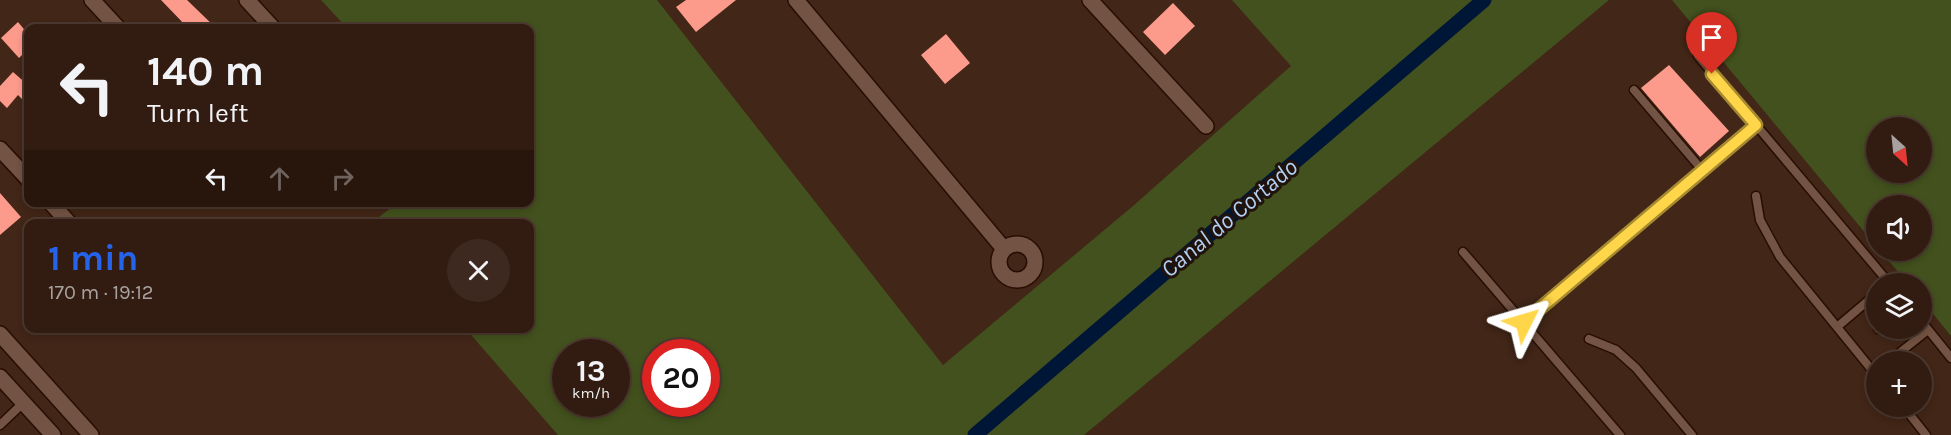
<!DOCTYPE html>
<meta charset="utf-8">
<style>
:root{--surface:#321c11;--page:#3d291f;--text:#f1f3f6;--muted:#a8a19f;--line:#4d3a31;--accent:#2563eb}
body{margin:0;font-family:Karla,sans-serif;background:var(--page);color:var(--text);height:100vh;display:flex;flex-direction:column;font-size:22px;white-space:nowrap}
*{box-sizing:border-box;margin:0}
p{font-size:20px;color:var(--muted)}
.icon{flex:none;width:33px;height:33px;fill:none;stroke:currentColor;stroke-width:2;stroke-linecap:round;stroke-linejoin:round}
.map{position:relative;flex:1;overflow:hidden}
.side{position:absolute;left:24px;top:219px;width:510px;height:114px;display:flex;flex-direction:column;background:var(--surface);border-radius:12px;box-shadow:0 3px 9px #0003,0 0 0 2px var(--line)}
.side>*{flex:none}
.hud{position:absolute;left:24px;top:24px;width:510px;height:183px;border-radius:12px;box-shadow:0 3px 9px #0003,0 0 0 2px var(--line);background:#321c11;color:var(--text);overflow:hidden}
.needle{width:39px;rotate:153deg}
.buttons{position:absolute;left:1866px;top:117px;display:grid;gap:12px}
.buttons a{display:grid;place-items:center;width:66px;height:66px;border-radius:50%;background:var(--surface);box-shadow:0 3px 9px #0003,0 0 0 2px var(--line);font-size:30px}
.speed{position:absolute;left:552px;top:339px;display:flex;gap:12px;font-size:30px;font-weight:700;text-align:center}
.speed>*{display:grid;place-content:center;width:78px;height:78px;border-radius:50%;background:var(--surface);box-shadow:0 3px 9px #0003,0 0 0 2px var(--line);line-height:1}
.speed small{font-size:15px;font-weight:400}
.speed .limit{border:9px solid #d22;background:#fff;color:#111}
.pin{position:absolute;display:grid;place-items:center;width:51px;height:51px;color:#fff;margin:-62px -26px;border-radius:50% 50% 50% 0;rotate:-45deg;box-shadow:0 0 6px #0007}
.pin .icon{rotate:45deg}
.me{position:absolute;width:66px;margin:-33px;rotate:50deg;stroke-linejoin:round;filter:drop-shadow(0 0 4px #0008)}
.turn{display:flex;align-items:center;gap:21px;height:126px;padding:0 24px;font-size:27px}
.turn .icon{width:78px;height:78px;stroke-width:2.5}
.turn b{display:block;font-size:42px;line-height:51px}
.lanes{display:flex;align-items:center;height:57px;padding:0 24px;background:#0003;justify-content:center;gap:30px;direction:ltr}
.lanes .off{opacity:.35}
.round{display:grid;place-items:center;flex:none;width:63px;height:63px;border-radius:32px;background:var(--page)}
.head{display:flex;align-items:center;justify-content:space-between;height:102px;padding:0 24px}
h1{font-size:36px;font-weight:700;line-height:45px;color:var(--accent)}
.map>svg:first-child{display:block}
.green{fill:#42511d;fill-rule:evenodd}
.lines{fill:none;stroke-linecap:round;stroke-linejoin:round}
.canal{stroke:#001637;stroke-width:15}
.building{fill:#fc9a8c}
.lane-casing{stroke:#280e02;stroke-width:11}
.street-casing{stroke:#280e02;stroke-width:18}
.secondary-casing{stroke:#280e02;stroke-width:18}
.lane{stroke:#735343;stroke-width:8}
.street{stroke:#735343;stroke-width:15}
.secondary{stroke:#735343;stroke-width:15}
.route-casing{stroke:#a68a30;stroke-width:15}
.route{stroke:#ffd54a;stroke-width:10}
.labels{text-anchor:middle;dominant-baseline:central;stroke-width:6;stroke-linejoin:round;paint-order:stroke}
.water-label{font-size:24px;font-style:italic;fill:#b3cff4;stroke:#20130c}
</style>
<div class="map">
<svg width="1951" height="435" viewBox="0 0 1951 435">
<rect width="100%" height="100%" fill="#422617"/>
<!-- green -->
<path class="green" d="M321 0H657L943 365 1133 206 1291 66 1232 0H1609L1084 435H558L466 329 530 328V224H376L374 221 397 203 530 202V28H347ZM566 352H616V404H566ZM656 352H706V404H656Z
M1672 0H1951V336L1922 300V284L1908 283 1880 251 1922 250V206H1876V246ZM1876 128H1922V172H1876Z"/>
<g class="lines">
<!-- canal -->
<path class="canal" d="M975 435 1484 0"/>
</g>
<!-- building -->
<path class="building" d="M161 0H187L216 28H188Z
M686 0H736L696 32 676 7Z
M1173 3 1195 26 1165 55 1143 32Z
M18 22 28 34V49L19 58 1 38Z
M946 34 970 63 945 84 921 55Z
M1669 65 1729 131 1700 157 1641 88Z
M13 72 28 85V105L18 95 7 108 0 101V86Z
M0 193 21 217 0 235Z"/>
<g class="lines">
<!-- lane casing -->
<g class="lane-casing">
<path id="lane" d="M1698 56 1890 284
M1634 90 1703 171
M1756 196 1760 220 1780 257 1876 375
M1463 252 1620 435
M1524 322 1756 125
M1922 322 1951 358
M1837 327 1876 294
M1878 329V328
M1589 339 1616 350 1636 368 1692 435
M1898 354 1928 330
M1903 406 1926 435
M0 425 23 403"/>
</g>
<!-- street casing -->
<g class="street-casing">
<path id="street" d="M92 0 118 28
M247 0 273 28
M796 0 1004 249
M1090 0 1206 126
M0 149 28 179
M50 202 70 224
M999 262a18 18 0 1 1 36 0a18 18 0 1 1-36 0Z"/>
</g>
<!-- secondary casing -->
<g class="secondary-casing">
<path id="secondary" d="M0 334 91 435
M0 377 53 435"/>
</g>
<!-- lane -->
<use href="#lane" class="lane"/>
<!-- street -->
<use href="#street" class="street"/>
<!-- secondary -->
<use href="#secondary" class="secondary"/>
</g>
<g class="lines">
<!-- route casing -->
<g class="route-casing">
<path id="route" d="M1524 322 1756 125 1712 74"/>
</g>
<!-- route -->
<use href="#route" class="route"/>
</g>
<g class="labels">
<!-- water labels -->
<g class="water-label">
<text transform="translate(1229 218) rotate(-40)">Canal do Cortado</text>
</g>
</g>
</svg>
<div class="buttons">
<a><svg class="needle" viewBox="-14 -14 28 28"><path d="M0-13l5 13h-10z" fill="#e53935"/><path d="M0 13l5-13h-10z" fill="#a8a19f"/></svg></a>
<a><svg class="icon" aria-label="sound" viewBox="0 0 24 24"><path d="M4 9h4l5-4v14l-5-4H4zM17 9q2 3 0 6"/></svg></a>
<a><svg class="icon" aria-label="layers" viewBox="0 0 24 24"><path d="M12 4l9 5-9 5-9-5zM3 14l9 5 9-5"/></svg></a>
<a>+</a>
</div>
<div class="speed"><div>13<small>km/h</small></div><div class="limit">20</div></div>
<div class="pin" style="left:1712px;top:74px;background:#d93025"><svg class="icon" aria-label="arrive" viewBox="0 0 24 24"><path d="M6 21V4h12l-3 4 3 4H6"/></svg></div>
<svg class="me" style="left:1524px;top:322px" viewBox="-20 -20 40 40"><path d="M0-17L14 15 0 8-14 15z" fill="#ffd54a" stroke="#fff" stroke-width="4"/></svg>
<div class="hud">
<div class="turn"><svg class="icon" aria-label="left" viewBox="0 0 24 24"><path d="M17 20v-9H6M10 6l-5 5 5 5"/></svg><div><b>140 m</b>Turn left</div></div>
<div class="lanes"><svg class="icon" aria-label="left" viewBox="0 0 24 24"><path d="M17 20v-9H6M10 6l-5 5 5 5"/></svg><svg class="icon off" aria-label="ahead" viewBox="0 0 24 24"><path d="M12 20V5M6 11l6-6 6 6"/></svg><svg class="icon off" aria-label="right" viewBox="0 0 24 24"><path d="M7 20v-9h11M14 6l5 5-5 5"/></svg></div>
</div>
<section class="side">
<div class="head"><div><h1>1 min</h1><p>170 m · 19:12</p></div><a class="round"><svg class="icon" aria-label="close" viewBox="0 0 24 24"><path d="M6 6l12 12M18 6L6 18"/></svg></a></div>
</section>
</div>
